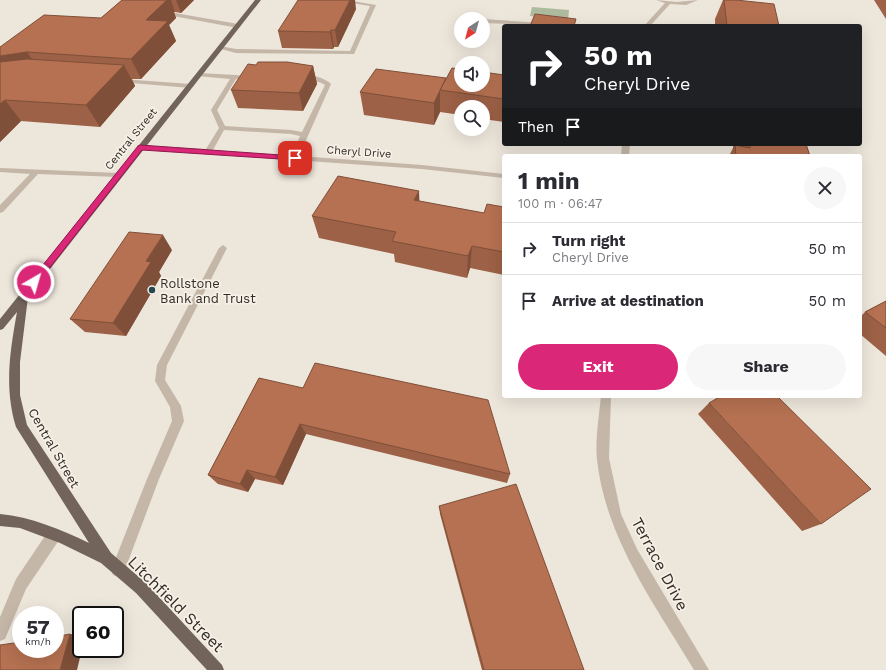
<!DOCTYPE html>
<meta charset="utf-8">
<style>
:root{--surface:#fff;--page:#f7f7f7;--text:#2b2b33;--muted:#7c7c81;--line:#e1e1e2;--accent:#db2777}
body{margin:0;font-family:"Work Sans",sans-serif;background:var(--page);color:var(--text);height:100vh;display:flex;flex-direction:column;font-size:15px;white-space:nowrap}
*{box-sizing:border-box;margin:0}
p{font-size:13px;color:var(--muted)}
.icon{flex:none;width:22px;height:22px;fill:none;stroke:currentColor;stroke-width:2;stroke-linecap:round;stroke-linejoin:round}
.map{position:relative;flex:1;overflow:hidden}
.drawer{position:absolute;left:502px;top:154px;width:360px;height:244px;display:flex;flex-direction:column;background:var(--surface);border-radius:4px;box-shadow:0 4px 16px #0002}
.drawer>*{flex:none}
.top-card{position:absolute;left:502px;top:24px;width:360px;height:122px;border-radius:4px;box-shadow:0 4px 16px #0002;background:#202124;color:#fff;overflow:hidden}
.needle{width:26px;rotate:216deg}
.tools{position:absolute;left:454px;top:12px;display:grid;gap:8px}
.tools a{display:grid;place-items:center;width:36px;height:36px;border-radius:50%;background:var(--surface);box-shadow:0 4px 16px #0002;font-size:20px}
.speed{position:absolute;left:12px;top:606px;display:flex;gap:8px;font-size:20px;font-weight:700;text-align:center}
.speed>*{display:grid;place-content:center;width:52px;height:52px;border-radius:50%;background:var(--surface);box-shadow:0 4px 16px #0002;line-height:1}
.speed small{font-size:10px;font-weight:400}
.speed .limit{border:2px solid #111;border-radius:6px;background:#fff;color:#111}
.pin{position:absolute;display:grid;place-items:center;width:34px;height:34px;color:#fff;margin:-17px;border-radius:8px;box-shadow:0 2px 6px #0006}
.me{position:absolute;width:44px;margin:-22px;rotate:38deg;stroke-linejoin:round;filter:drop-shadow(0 0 3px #0008)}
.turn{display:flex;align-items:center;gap:14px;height:84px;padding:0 16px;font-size:18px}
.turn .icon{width:52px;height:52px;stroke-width:2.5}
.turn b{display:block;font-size:28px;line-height:34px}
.then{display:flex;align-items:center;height:38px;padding:0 16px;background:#0003;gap:8px;font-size:15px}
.round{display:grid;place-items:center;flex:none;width:42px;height:42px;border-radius:21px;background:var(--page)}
.headline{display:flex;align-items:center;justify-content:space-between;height:68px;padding:0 16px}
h1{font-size:24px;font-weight:700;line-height:30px}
.primary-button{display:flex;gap:8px;margin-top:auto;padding:8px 16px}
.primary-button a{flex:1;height:46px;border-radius:24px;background:var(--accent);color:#fff;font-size:16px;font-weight:700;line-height:46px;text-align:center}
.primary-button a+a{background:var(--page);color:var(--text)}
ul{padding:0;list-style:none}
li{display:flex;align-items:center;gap:12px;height:52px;padding:0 16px;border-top:1px solid var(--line)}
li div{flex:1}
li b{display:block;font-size:15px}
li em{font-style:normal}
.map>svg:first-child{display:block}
.green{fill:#aeba9d}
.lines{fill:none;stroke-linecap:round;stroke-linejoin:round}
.minor{fill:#c4b7a8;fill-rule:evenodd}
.major{fill:#72645a;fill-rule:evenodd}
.wall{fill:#9c6146}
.shaded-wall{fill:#7f4f39}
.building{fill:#b57151;stroke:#7f4f39}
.route{fill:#db2777;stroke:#8e194d}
.poi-dot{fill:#23474d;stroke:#f6f0e6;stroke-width:1.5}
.labels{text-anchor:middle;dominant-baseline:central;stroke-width:3.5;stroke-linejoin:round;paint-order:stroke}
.far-street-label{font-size:11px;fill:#322b27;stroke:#f6f0e6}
.poi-label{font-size:13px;fill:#322b27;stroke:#f6f0e6;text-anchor:start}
.street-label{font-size:13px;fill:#322b27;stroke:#f6f0e6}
.near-street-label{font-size:16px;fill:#322b27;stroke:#f6f0e6}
</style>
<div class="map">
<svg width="886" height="670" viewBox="0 0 886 670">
<rect width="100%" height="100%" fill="#ede6db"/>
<!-- green -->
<path class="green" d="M532 7 569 10 568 20 530 16Z"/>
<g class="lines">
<!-- minor -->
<path class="minor" d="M333 0H347L376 5 354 54 236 53 217 48 220 46 236 49 350 51 370 6Z
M656 0 677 2 698 0 686 5 670 4 650 26H644L665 3Z
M175 13 238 24 241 26 238 28 173 16 172 15Z
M483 19 558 24 561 26 483 23Z
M199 73 253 76 256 78 253 80 236 79 217 110 225 126 291 130 302 132 325 85C317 79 307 83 300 78 308 73 323 77 330 83L331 84 299 156 422 165 504 174V178L422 169 137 149V145H140L206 149 219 128 211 110 230 79 197 76V74ZM224 130 291 134 300 136 292 156 213 150Z
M121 79 191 84 194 86 191 88 119 82V80Z
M622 144H630L629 156H621Z
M0 168 118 173 122 175 118 177 38 174 3 212 0 213V205L30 174 0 172Z
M223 245 227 248 167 365 165 380 181 406 184 421 159 479 123 575 118 577 113 575 111 570 147 479 172 421 170 407 155 381 157 365 219 248Z
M601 396H611L609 458 621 514 637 549 709 670H694C654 603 606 539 597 460 595 440 599 416 601 396Z
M54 529 59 530 60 535 59 540 26 589 5 639 0 641V617L16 579 49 530Z"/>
<!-- major -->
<path class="major" d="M255 0H261L28 297 20 362V395L27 425 111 553 146 583 222 665 224 670H207L136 593 101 563 60 543 20 528 0 526V514C31 517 60 529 89 543L16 427C4 388 10 351 17 312L3 329 0 330V319Z"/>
</g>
<!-- wall -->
<path class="wall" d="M122 0H194L181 13 175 12H174L176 18 169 25 176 41 141 79H132L135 86 100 127 21 121 0 142V47L101 18Z
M723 0H736L779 26H715V19Z
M874 0H886V19Z
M356 9 338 47H334L333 49 282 48 278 31Z
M313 66 317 84 303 111 238 108 231 90Z
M504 75V122L483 119V107H461V115L440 112 434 125 364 115 360 92 446 78Z
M554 144H568L567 146Z
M733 144H806L810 156H729L733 148Z
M419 201 484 213 504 207V275L470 268 467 278 395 262 394 254 319 238 312 216Z
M172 250 159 272 161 276 126 336 85 332 70 319Z
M886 301V356L860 334V317L865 312Z
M259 378 510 474 507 483 306 434 283 485 255 479 248 492 218 484 208 475Z
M709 403 821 524 802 531 698 414Z
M439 506 584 670H482L440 514Z"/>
<!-- shaded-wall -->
<path class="shaded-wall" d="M165 0H171L175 12H174L176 18 169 25 176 41 141 79 131 59 146 20Z
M176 0H194L181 13Z
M350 0H355L356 9 338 47 335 30Z
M331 30 334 47 333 49 330 32Z
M27 52 41 72 0 77V56Z
M124 65 135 86 100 127 86 105Z
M313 66 317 84 303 111 299 93Z
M446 78 440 90V112L434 125V103Z
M5 100 21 121 0 142V104Z
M419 191 420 214 414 200Z
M163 235 172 250 159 272 161 276 126 336 113 323 146 261Z
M472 246 470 268 467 278 468 256Z
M300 424 306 434 283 485 275 477Z
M247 470 255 479 248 492 240 484Z
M70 634 81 635V649H82L77 670H60Z"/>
<!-- building -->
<path class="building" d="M122 0H167L146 20 168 21 131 59 27 52 0 56V47L44 15 101 18Z
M298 0H350L335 30H331L330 32 278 31Z
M724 0H736L774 4 779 26H727Z
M535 14 576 19 574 26H530Z
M27 59 124 65 86 105 5 100 0 104V62Z
M258 62H287L313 66 299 93 231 90 248 64 256 65Z
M452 68 461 69V85H483V72L504 75V99L440 90Z
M376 69 446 78 434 103 360 92Z
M750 144H806L810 156 796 155V156H736L735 145 750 148Z
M338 176 419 191 414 200 484 213 487 204 504 207V252L472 246 468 256 392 241 396 232 312 216Z
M129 232 163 235 146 261 151 262 113 323 70 319Z
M886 301V328L865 312Z
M315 363 488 400 510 474 300 424 275 477 247 470 240 484 208 475 259 378 303 388Z
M721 396H777L871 489 821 524 709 403Z
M516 484 584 670H484L439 506Z
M70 634 60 670H0V645L21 642V649H55V637Z"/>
<!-- route -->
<path class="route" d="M140 145 295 156 298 158 295 160 142 150 37 284H31V280L138 146Z"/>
<!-- markers -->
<circle class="poi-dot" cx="152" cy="290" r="4"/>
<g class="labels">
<!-- far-street labels -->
<g class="far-street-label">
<text transform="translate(131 139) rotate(-51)">Central Street</text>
<text transform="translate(359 152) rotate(4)">Cheryl Drive</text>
</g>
<!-- poi labels -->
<g class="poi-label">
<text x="160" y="283">Rollstone<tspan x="160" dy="15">Bank and Trust</tspan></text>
</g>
<!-- street labels -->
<g class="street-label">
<text transform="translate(54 448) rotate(60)">Central Street</text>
</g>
<!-- near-street labels -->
<g class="near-street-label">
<text transform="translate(660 564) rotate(62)">Terrace Drive</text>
<text transform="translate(176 604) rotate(45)">Litchfield Street</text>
</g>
</g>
</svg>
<div class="tools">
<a><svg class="needle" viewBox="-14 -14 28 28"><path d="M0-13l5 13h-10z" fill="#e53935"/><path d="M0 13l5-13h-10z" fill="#7c7c81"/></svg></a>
<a><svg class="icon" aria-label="sound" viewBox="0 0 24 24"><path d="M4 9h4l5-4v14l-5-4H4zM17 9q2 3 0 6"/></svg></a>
<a><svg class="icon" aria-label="search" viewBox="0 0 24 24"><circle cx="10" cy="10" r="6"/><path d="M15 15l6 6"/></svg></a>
</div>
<div class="speed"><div>57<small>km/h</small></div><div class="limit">60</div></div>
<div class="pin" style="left:295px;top:158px;background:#d93025"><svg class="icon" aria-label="arrive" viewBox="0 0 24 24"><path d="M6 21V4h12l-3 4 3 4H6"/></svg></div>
<svg class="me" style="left:34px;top:282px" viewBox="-20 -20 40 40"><circle r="17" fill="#db2777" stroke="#fff" stroke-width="3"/><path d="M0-11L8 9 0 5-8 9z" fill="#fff"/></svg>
<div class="top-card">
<div class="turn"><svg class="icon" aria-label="right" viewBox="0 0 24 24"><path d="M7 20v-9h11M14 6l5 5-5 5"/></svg><div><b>50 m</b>Cheryl Drive</div></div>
<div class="then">Then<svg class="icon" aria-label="arrive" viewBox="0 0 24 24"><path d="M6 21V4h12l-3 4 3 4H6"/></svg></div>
</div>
<section class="drawer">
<div class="headline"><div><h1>1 min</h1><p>100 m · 06:47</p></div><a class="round"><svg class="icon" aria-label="close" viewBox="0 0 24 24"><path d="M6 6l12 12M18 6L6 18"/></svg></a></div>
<ul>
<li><svg class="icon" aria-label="right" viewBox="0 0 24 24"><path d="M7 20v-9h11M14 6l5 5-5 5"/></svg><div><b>Turn right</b><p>Cheryl Drive</p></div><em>50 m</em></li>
<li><svg class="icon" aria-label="arrive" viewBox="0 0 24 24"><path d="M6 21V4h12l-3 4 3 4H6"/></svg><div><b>Arrive at destination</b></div><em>50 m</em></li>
</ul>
<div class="primary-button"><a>Exit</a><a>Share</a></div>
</section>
</div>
